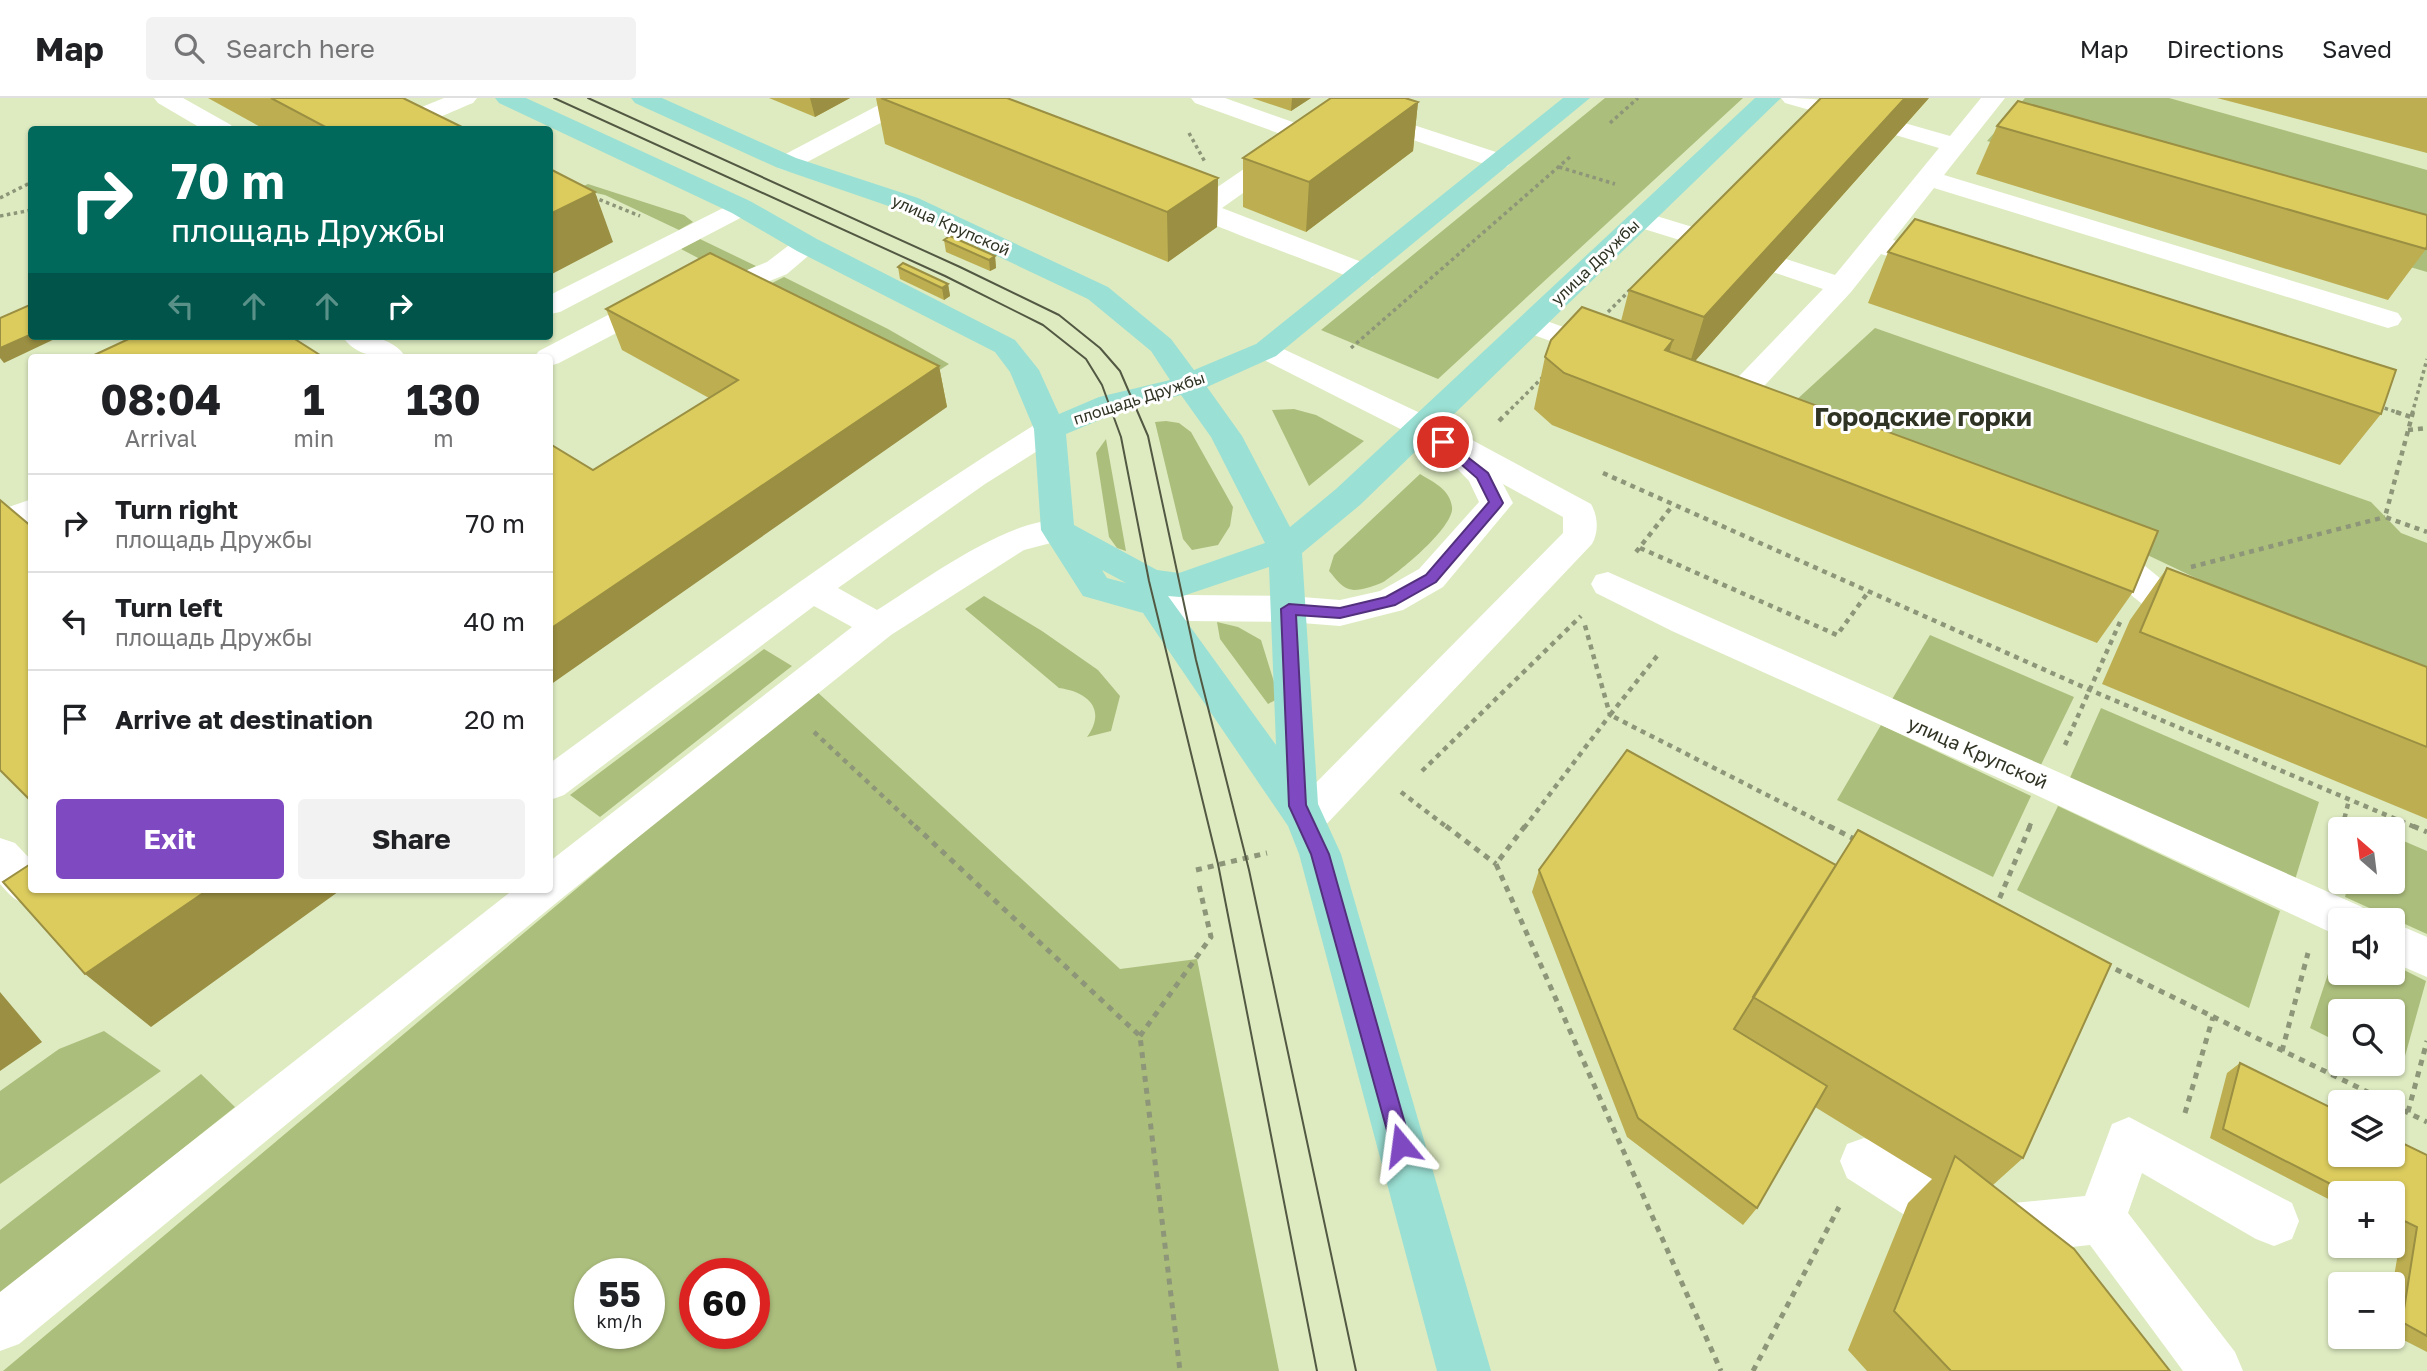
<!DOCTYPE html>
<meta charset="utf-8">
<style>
:root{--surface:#fff;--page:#f2f2f2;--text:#202124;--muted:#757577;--line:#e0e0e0;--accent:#7f4ac1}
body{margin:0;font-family:"Golos Text",sans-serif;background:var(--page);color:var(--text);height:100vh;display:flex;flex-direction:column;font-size:26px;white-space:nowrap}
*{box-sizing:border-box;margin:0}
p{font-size:23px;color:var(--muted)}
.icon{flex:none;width:38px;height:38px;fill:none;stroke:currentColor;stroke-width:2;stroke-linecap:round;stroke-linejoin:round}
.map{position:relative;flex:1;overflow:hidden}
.side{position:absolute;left:28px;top:256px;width:525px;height:539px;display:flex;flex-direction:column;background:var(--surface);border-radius:7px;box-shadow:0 2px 5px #0004}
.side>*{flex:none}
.top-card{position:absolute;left:28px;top:28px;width:525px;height:214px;border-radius:7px;box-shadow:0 2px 5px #0004;background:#00695c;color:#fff;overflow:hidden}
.needle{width:46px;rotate:332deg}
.buttons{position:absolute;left:2328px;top:719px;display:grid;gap:14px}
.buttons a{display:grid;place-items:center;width:77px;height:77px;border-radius:7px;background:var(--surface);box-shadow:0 2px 5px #0004;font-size:35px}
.speed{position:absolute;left:574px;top:1160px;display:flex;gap:14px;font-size:35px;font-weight:700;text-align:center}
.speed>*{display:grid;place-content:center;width:91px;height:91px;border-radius:50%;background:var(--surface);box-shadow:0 2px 5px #0004;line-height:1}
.speed small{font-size:18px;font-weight:400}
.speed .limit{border:10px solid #d22;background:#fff;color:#111}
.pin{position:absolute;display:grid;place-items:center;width:60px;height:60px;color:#fff;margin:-30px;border:4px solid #fff;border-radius:50%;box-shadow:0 2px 7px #0007}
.me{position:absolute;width:77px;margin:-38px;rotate:344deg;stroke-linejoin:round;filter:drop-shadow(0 0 5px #0008)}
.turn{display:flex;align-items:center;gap:24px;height:147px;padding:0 28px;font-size:32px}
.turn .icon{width:91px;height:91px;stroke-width:2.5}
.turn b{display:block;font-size:49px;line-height:60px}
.lanes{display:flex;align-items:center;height:66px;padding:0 28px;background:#0003;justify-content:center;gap:35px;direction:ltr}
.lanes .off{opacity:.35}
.eta{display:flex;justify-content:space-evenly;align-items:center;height:119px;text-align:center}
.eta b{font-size:42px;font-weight:700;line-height:49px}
.action{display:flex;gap:14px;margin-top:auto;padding:14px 28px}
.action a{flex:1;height:80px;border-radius:7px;background:var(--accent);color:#fff;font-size:28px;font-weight:700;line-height:80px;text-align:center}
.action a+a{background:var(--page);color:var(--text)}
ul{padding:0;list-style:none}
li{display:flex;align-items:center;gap:21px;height:98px;padding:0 28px;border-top:2px solid var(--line)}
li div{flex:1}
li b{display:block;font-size:26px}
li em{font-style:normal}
header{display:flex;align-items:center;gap:42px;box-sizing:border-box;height:98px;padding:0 35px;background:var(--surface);border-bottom:2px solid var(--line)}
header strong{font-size:33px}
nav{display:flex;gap:38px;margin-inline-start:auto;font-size:24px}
.search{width:490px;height:63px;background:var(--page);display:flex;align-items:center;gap:18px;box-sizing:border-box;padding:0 24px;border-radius:7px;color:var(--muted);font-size:26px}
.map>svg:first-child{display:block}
.green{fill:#acbe7c;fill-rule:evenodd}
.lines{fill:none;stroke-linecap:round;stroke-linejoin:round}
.path-far2{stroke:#8d9678;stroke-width:3.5;stroke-dasharray:3.5 3.5;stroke-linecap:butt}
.path-far1{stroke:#8d9678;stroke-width:4.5;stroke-dasharray:5 5;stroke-linecap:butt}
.path{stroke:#8d9678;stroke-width:5;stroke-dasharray:6 6;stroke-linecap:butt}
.minor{fill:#fff;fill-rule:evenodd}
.major{fill:#9be0d4;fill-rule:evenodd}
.tram{stroke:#525842;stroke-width:2}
.wall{fill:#bdaf51}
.shaded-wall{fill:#9a8f42}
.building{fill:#dccc5e;stroke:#9a8f42;stroke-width:2}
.route{fill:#7f4ac1;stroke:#53307d;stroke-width:2}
.labels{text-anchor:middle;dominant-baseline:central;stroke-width:6;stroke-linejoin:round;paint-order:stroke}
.far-street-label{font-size:16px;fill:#2f3323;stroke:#fff}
.street-label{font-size:19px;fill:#2f3323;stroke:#fff}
.district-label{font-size:26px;font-weight:bold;fill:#2f3323;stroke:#fff}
</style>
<header>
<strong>Map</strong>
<div class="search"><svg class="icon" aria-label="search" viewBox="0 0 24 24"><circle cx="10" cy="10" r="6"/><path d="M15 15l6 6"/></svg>Search here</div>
<nav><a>Map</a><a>Directions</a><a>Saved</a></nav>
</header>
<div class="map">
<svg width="2427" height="1273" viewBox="0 0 2427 1273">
<rect width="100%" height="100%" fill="#deebc1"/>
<!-- green -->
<path class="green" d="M1605 0H1743L1438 281 1321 232Z
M2025 0H2169L2427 72V174L1987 43Z
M588 86 684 117 693 124 679 132 605 97 577 91Z
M700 141 756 168 734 179 681 151Z
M784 179 888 231 949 266 933 276 764 189Z
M1875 230 2371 404 2401 435 2427 445V603L2217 490 2101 435 1782 315Z
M1294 311 1316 317 1364 343 1309 388 1272 312Z
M1166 323 1179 325 1191 334 1233 409 1230 428 1218 447 1192 452 1183 441 1155 324Z
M1106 341 1126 453 1117 450 1109 439 1096 355Z
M1420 376C1433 384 1450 391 1452 409 1455 428 1402 472 1385 483 1379 487 1362 492 1354 492 1342 491 1337 482 1329 473L1334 457Z
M984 498 1042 533 1098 572 1120 598 1111 633 1087 639C1107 611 1088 594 1059 590L965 511Z
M1217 524 1238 529 1261 542 1279 600 1268 606 1220 541Z
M1930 537 2074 599 2039 671 1891 603Z
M764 551 792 568 600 719 570 697Z
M814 591 1120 871 1197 861 1279 1273H3ZM590 1176H649V1236H590ZM695 1176H754V1236H695Z
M2101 610 2319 704 2294 785 2069 682Z
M1881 627 2031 698 1993 779 1837 702Z
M2058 708 2280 813 2249 910 2017 792Z
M2392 738 2427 753V836L2345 799 2349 784H2392Z
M2340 840V875H2392V866L2426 883 2400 976 2379 966H2392V914H2340V945L2310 930Z
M104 933 161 973 0 1086V993L59 951Z
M201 976 235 1009 0 1196V1132Z"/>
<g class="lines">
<!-- path-far2 -->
<path class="path-far2" d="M1610 25 1638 0
M1189 35 1205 64
M1559 69 1615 86
M593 99 640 118
M0 100 32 84
M0 118 32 112
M1608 214 1632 190
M1351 250 1571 58
M2378 308 2402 316
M1506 316 1543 279
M2412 316 2427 261"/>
<!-- path-far1 -->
<path class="path-far1" d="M2396 314 2411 319
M2413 314 2385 419 2427 434
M1499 323 1508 314
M2408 332 2427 330
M1603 375 2090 592 2417 730
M1640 450 1837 537 1869 493
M1636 454 1673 407
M2191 469 2385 419
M1657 558 1610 617 1832 730
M814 634 917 730
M2065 647 2120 524
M1422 673 1581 518
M1401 694 1448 730
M1524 730 1610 617 1584 524
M2029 730 2031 725
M2342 730 2349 702"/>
<!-- path -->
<path class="path" d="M915 728 1140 938 1180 1273
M1446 728 1496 766
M1525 728 1496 766 1721 1273
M1829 728 1856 742
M2413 728 2427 734
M2341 732 2342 728
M2332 766 2340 737
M1196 772 1267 755
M1995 811 2030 728
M2105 866 2388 1004
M1140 938 1211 839 1198 783
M2282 953 2308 855
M2392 1007 2427 1024
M2408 1014 2427 943
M2185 1015 2213 919
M1753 1273 1839 1109"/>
<!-- minor -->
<path class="minor" d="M154 0H183L231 27 234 32H204L158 5Z
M444 0H477L473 5C438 19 410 37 370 27L367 22 370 17H402Z
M892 0H922L918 5 796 70 787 73 778 70 774 65 778 60Z
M1191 0H1225L1318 33 1321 38 1318 43 1309 45 1300 43 1195 5Z
M1781 0C1799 0 1839 0 1850 13L1846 18 1838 20 1785 5Z
M1981 0H2005L1944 77 2398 215 2402 221 2398 227 2388 230 2378 227 1934 90 1893 142 1950 160 1954 166 1950 172 1940 174 1881 156 1851 194 1742 312 1731 314 1720 312 1716 305 1720 298 1823 191 1770 173 1766 167 1770 161 1780 159 1835 177 1939 50 1892 36 1889 31 1892 26 1901 24 1950 38Z
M1365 11 1508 58 1512 63 1508 68 1499 71 1490 68 1357 23 1353 18 1357 13Z
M1285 47 1294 49 1297 54 1294 59 1222 110 1372 168 1376 174 1372 180 1362 182 1352 180C1325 169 1164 111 1155 98L1159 93 1168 90 1200 101 1276 49Z
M741 101 750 103 754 109 750 115 560 214 550 216V197Z
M1640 113 1722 138 1725 144 1722 150 1712 152 1631 127 1627 121 1631 115Z
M807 139 817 141 821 147 787 176 742 194 668 208 559 265 550 268V259H534L539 253 650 195 725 181 767 164 797 141Z
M1530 217 1616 248 1621 254 1616 260 1606 263 1520 232 1516 226 1520 220Z
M342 238C367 238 390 237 406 259 381 259 358 261 342 238Z
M1266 243 1433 321 1591 406C1598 418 1599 434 1592 446L1320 733 1306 737 1292 733 1286 721 1292 709 1563 435V419L1503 386 1513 405 1443 489 1403 512 1340 528 1289 524 1185 523 1142 515 1137 506 1142 497 1155 494 1185 497 1289 498 1340 502 1380 493 1419 471 1479 404 1469 383 1444 357 1446 354 1256 258 1251 252 1256 246Z
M1050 321 1061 324 1066 331 1061 338 985 386 838 490 877 512C921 485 1020 410 1070 424L1075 432 1070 440 1024 452 891 537 561 801 19 1246 0 1253V1194L514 791H550V763L852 529 814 508 564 697 550 702V665C710 548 870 429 1039 324Z
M32 401V424L0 435V412Z
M2098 435 2110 439 2190 505 2207 512 2212 521 2207 530C2168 541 2114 480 2086 455L2081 447 2086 439Z
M1608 474 2362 809 2368 822H2340V838L2332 835 2034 696 1672 533 1596 495 1591 486 1596 477Z
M0 740 15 745 32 763V791H49L44 801C21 810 15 803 0 786Z
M2392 824 2427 839V879L2392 864Z
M2129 1019 2292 1105 2299 1123 2292 1141 2274 1148 2256 1141 2142 1075 2128 1115 2235 1254 2243 1273H2183L2090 1147 1977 1159 1959 1152 1847 1080 1840 1063 1847 1046 1864 1040 1881 1046 1982 1108 2085 1098 2112 1026Z"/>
<!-- major -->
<path class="major" d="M495 0H526L750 103 817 141 1015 242 1039 272 1059 316 1099 299 1170 282 1151 253 1088 201 900 112 778 70 635 5 631 0H662L796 60 918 100 1108 189 1171 241 1194 272 1256 246 1563 0H1590L1276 258 1207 289 1242 338 1290 429 1336 391 1755 0H1781L1360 407 1302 455 1318 706 1341 756 1491 1273H1437L1299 756 1288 728 1143 515 1083 498 1046 440 1041 432 1034 331 1010 274 995 254 797 153 732 115 499 5ZM1181 297 1211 339 1265 445 1179 475 1157 472 1074 427 1066 336 1121 313ZM1269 469 1276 647 1168 498 1180 499ZM1102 472 1126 485 1107 480Z"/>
<!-- tram -->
<path class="tram" d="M554 0 945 178 1043 227 1086 261 1102 287 1121 339 1149 483 1218 766 1317 1273
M588 0 960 169 1059 217 1100 250 1120 273 1148 338 1196 562 1249 772 1356 1273"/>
</g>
<!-- wall -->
<path class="wall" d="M208 0H403L468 32H266Z
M769 0H850L815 19Z
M876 0H1007L1218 80 1217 129 1168 164 885 46Z
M1252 0H1311L1291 13Z
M1929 0 1695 263 2133 494 2097 545 1552 327 1534 311 1545 259 1621 223 1629 192Z
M2217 0H2427V55Z
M1418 4 1413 53 1306 134 1243 109V60Z
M1997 28 2426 151 2388 202 1976 76Z
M944 142 995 158 996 170 990 173 946 154Z
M1888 154 2381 316 2340 367 1868 205Z
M898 169 948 186 950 198 944 202 900 181Z
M606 211 939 268 947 309 593 372 709 300 622 252Z
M2167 470 2427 569V721L2102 586 2130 522Z
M1539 772 2023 1060 1993 1087 2170 1273H1867L1848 1252 1908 1105 1932 1081 1815 1009 1757 1110 1743 1127 1627 1039 1532 794Z
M2240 965 2427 1057V1254L2392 1236V1190L2401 1138 2392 1134V1096H2340V1107L2210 1040 2227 975Z"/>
<!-- shaded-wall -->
<path class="shaded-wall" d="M810 0H850L815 19Z
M1292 0H1311L1291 13Z
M1905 0H1929L1688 271 1704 219Z
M1418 4 1413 53 1306 134 1309 84Z
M1218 80 1217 129 1168 164 1167 114Z
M595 94 613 144 550 177V116Z
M995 158 996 170 990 173 989 162Z
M948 186 950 198 944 202 942 190Z
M32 236V238H61L4 265 0 260V250Z
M1673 242 1657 294 1665 252Z
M939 268 947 309 550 587V531Z
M209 791H342L151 929 85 876Z
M0 894 42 944 0 973Z"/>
<!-- building -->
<path class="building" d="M271 0H403L468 32H331Z
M881 0H1007L1218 80 1167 114Z
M1331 0H1405L1418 4 1309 84 1243 60Z
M1821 0H1905L1704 219 1629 192Z
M2018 3 2427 117V148L2426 151 1997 28Z
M550 71 595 94 550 116Z
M1915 121 2396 272 2381 316 1888 154Z
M950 138 995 158 989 162 944 142Z
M710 155 939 268 550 531V346L593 372 738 282 606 211Z
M903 165 948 186 942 190 898 169Z
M32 206V236L0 250V220Z
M1582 209 1673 242 1665 252 2158 433 2133 494 1564 275 1545 259 1551 242Z
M135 238H290L323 259H90Z
M0 402 32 429V704L0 672Z
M2167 470 2427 569V649L2140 534Z
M1627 652 1836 767 1734 931 1827 988 1757 1110 1638 1020 1539 772Z
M1858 732 2111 866 2023 1060 1753 899Z
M32 765V791H209L85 876 3 784Z
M2240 965 2340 1014V1057H2392V1040L2427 1057V1238L2402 1224 2417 1129 2392 1117V1096H2350L2223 1031Z
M1955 1058 2074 1151 2170 1273H1951L1894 1213Z"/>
<!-- route -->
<path class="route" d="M1443 340 1488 375 1503 405 1501 408 1436 484 1395 507 1340 520 1296 517 1306 707 1329 756 1411 1047 1408 1054 1401 1057 1394 1054 1391 1047 1311 756 1289 708 1281 511 1289 506 1340 510 1386 499 1426 477 1489 404 1477 380 1439 347V341Z"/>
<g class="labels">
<!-- far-street labels -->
<g class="far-street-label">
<text transform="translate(951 127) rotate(24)">улица Крупской</text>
<text transform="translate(1595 164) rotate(-44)">улица Дружбы</text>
<text transform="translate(1139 300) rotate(-18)">площадь Дружбы</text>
</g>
<!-- street labels -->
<g class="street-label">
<text transform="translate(1978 654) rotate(24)">улица Крупской</text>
</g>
<!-- district labels -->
<g class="district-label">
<text x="1923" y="318">Городские горки</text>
</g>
</g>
</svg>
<div class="buttons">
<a><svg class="needle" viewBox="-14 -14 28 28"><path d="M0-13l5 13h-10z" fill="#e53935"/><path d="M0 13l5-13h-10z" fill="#757577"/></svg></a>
<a><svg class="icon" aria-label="sound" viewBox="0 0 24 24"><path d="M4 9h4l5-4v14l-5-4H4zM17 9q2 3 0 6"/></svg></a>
<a><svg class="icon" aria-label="search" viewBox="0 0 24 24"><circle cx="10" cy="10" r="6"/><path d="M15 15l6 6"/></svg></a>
<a><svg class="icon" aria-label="layers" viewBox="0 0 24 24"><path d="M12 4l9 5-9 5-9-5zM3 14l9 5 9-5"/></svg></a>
<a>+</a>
<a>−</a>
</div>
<div class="speed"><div>55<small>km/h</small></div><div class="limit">60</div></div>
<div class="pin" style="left:1443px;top:344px;background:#d93025"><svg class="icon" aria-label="arrive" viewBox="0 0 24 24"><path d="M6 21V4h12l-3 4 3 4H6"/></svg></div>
<svg class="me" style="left:1401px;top:1047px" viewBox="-20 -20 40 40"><path d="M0-17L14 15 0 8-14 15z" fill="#7f4ac1" stroke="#fff" stroke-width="4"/></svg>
<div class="top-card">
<div class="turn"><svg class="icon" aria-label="right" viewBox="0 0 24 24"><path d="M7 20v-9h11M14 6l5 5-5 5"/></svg><div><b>70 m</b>площадь Дружбы</div></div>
<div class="lanes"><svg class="icon off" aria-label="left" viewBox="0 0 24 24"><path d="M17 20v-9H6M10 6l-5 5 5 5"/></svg><svg class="icon off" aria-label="ahead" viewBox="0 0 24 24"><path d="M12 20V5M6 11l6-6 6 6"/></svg><svg class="icon off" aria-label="ahead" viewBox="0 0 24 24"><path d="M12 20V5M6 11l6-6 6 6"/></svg><svg class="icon" aria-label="right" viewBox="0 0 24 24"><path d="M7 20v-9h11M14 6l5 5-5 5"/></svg></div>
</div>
<section class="side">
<div class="eta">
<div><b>08:04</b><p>Arrival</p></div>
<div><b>1</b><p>min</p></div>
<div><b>130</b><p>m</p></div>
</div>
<ul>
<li><svg class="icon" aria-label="right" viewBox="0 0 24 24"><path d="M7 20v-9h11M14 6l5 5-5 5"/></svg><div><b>Turn right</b><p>площадь Дружбы</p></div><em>70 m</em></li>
<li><svg class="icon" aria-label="left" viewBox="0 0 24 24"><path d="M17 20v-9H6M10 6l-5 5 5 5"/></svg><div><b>Turn left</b><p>площадь Дружбы</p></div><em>40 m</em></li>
<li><svg class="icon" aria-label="arrive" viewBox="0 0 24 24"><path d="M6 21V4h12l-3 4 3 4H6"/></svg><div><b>Arrive at destination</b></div><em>20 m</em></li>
</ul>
<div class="action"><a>Exit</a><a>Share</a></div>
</section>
</div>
